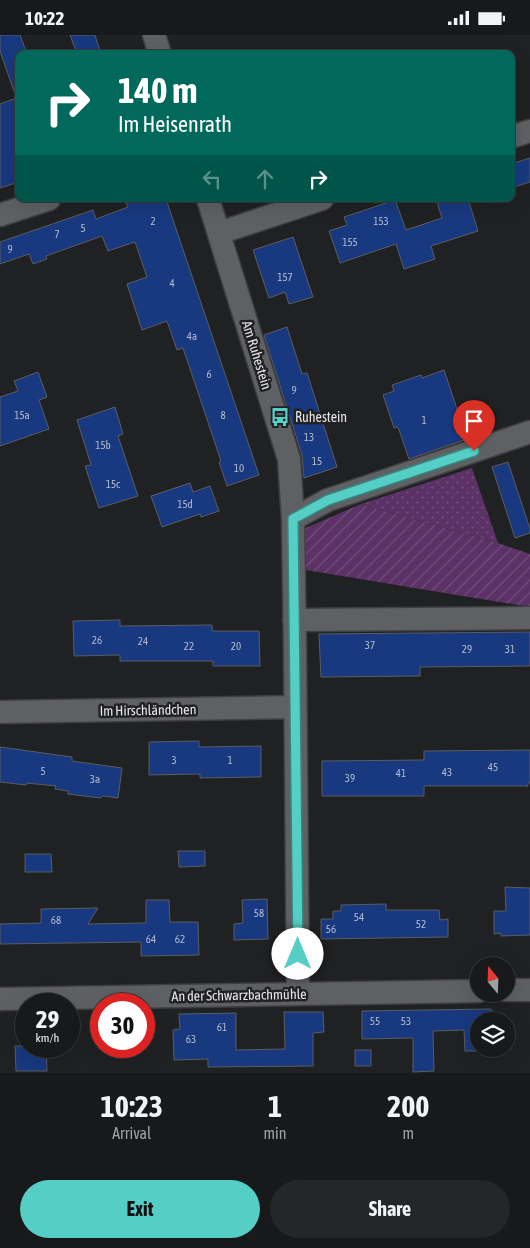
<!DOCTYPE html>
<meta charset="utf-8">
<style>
:root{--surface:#18191a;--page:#252627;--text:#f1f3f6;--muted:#9fa0a2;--line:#363839;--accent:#55cec5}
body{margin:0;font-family:"Asap Condensed",sans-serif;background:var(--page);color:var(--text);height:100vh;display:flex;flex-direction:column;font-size:19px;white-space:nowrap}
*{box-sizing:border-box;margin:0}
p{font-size:16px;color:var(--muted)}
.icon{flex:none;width:28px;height:28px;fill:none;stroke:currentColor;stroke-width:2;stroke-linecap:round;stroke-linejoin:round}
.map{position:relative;height:1038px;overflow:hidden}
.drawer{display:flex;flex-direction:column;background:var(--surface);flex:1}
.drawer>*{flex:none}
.guide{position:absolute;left:15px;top:15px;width:500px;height:152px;border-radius:10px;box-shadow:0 5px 20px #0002,0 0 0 1px var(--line);background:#00695c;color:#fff;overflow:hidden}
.needle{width:32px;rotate:341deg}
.controls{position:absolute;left:470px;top:922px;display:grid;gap:10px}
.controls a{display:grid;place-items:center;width:45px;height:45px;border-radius:50%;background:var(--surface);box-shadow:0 5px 20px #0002,0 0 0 1px var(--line);font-size:25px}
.speed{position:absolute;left:15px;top:958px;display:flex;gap:10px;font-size:25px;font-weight:700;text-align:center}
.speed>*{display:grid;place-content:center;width:65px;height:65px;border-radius:50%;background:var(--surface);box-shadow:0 5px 20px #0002,0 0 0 1px var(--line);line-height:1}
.speed small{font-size:12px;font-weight:400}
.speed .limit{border:8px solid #d22;background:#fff;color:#111}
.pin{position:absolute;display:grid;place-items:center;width:42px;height:42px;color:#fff;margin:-51px -21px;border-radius:50% 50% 50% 0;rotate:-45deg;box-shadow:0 0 5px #0007}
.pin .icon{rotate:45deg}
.me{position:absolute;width:55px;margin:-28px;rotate:0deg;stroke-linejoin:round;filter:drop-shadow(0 0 4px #0008)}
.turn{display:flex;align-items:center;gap:18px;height:105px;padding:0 20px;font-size:22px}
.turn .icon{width:65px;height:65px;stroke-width:2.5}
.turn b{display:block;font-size:35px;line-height:42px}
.lanes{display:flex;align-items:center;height:48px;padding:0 20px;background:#0003;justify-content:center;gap:25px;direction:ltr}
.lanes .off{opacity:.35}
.eta{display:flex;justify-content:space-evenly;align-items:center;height:85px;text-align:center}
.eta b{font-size:30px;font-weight:700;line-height:35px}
.cta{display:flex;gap:10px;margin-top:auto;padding:10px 20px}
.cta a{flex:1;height:58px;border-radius:30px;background:var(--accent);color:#111;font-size:20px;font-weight:700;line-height:58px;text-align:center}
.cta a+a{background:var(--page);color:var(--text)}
.status{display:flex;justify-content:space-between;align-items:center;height:35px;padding:0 25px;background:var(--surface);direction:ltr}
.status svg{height:14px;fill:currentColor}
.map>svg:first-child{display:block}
.grass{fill:url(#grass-dots)}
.garden{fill:url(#garden-furrows)}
.building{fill:#183980;stroke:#5b5d60}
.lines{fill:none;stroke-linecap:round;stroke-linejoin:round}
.minor-casing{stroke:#3f3f41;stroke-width:25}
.minor{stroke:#5f6063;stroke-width:22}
.route-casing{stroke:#378680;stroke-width:12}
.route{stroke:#55cec5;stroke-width:9}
.labels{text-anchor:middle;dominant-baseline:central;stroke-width:5;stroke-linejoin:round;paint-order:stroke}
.number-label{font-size:11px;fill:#b2bacd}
.street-label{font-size:14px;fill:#e5e5e7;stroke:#202123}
.poi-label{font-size:14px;fill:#e5e5e7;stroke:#202123;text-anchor:start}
</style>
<div class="status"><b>10:22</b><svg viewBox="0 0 49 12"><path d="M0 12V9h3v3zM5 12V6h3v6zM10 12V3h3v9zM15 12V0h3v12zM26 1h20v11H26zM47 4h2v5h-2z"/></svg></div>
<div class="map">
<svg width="530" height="1038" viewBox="0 0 530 1038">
<defs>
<pattern id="grass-dots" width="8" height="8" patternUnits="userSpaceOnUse" patternTransform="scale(1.25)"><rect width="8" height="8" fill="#5b3166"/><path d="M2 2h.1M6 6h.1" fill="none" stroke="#724f7c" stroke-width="1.8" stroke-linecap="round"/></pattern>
<pattern id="garden-furrows" width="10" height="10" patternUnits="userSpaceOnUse" patternTransform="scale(1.25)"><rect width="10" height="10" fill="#5b3166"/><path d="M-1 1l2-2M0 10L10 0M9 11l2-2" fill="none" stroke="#724f7c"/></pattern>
</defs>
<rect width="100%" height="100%" fill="#202123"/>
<!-- grass -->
<path class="grass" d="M472 433 498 508 361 469Z"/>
<!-- garden -->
<path class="garden" d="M361 469 498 508 530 519V572L300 534 301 495Z"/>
<!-- building -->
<path class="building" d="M0 0H20L27 19H19V62H16L0 16Z
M70 0H95L101 19H77Z
M19 62V147L0 153V69Z
M530 123V147L511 153V129Z
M140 164H166L259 440 227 451 219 427 221 426 183 313 177 315 167 286 142 295 127 249 147 242 135 207 108 216 102 201 46 221 47 224 33 229 29 219 0 229V207L93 175 96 184 128 172 126 168Z
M436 164H468L478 196 431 211 435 224 404 234 396 209 340 228 329 196 347 190 344 182 395 165 406 195 442 183Z
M293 202 313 262 289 269 285 257 269 263 253 215Z
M287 292 302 339 307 338 337 432 304 443 302 420 264 300Z
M444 335 467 404 409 424 398 392 394 393 383 360 394 356 392 350 421 340 422 343Z
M38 337 47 362 39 365 49 394 0 411V362L18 356 14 346Z
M115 372 123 399 118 401 138 461 99 473 85 431 91 430 77 385Z
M508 427 530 494V498L515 503 492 432Z
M190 448 193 457 210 451 219 476 201 482 200 479 162 492 151 461Z
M120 585V591L212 590V596H259L260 631H213V626H120V620L74 621 73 586Z
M530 597V631L420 632V641L321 642 319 599Z
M199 706V712L261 711V742L200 743V739L149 740V707Z
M0 712 72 722V726L122 733 118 763 103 761 101 763 68 759V756L55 754 56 751 27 748 26 750 0 747Z
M530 715V748H528V751H424V761H322V726L424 725V716Z
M178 816H205V831L179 832Z
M25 819H51L52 837H25Z
M505 852 530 853V900L501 901V898L494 899V876H506Z
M267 864 268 904 234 905V889L243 888 242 865Z
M146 865H169L170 887H198L199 920 141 921V907L0 909V889L41 888V874L98 873 88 889 146 888Z
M386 869V875H439L440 885 448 884V902L321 904V884H333V876H341V870Z
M491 974 492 986H479V1014H492V1016H465L464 995 433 996 434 1036 413 1037V1003L362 1004V976Z
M284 977H323L324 997 313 998V1031L208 1032V1024L174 1025 173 995 180 994 179 979 236 978V1015L285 1014Z
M15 1011H46L47 1036H16Z
M355 1015H371V1031H355Z"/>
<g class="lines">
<!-- minor casing -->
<g class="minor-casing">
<path id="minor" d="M154 0 160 19
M511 102 530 96
M208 164 289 424 293 484 295 616 298 959
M0 180 49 164
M219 198 322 164
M293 484 328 465 530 397
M294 585 530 583
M0 677 295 672
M506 955H530
M0 964 479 956"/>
</g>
<!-- minor -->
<use href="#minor" class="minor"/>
</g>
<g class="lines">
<!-- route casing -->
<g class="route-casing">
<path id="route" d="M298 919 293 484 328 465 474 416"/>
</g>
<!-- route -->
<use href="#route" class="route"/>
</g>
<!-- icons -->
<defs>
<g id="bus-bare" transform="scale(1.5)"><path d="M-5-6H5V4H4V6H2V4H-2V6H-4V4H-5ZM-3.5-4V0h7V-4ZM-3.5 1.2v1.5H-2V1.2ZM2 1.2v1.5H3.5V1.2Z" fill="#55cec5" stroke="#202123" stroke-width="2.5" paint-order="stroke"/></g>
</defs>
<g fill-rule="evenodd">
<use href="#bus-bare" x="280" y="382"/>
</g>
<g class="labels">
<!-- number labels -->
<g class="number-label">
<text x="153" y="186">2</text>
<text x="381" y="186">153</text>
<text x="83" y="193">5</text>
<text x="57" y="199">7</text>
<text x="350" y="207">155</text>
<text x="10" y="214">9</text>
<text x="285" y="242">157</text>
<text x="172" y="248">4</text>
<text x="192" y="301">4a</text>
<text x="209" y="339">6</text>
<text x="294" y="355">9</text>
<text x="22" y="380">15a</text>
<text x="223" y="380">8</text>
<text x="424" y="385">1</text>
<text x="309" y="402">13</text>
<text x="103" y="410">15b</text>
<text x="317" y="426">15</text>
<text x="239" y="433">10</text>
<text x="113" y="449">15c</text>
<text x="185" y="469">15d</text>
<text x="97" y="605">26</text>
<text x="143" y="606">24</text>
<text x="370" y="610">37</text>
<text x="189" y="611">22</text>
<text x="236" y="611">20</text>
<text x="467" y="614">29</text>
<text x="510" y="614">31</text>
<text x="174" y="725">3</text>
<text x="230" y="725">1</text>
<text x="493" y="732">45</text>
<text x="43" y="736">5</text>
<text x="447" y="737">43</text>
<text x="401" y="738">41</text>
<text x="350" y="743">39</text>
<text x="95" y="744">3a</text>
<text x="259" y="878">58</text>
<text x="359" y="882">54</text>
<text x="56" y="885">68</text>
<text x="421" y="889">52</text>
<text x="331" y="894">56</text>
<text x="151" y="904">64</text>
<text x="180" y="904">62</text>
<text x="375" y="986">55</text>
<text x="406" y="986">53</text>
<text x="222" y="992">61</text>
<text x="191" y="1004">63</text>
</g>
<!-- street labels -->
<g class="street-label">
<text transform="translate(257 320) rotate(73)">Am Ruhestein</text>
<text transform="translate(148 675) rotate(-1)">Im Hirschländchen</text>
<text transform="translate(239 960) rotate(-1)">An der Schwarzbachmühle</text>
</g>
<!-- poi labels -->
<g class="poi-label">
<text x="295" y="382">Ruhestein</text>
</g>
</g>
</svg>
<div class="controls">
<a><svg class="needle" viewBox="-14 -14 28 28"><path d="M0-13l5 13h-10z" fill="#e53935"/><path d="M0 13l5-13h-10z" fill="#9fa0a2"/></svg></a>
<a><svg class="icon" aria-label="layers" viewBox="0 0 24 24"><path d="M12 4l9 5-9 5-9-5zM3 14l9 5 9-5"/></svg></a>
</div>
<div class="speed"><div>29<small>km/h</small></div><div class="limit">30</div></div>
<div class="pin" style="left:474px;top:416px;background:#d93025"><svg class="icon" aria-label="arrive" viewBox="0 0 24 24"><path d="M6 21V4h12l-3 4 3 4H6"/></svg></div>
<svg class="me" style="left:298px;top:919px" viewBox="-20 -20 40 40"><circle r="19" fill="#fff"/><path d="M0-13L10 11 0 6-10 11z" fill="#55cec5"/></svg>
<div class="guide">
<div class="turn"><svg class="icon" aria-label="right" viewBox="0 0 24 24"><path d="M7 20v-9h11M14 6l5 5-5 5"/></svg><div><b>140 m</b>Im Heisenrath</div></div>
<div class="lanes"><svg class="icon off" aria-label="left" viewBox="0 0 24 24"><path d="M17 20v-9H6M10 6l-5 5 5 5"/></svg><svg class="icon off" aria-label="ahead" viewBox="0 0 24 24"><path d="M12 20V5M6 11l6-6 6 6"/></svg><svg class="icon" aria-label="right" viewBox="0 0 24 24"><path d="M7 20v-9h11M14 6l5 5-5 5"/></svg></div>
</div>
</div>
<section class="drawer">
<div class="eta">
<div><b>10:23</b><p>Arrival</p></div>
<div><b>1</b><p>min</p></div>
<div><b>200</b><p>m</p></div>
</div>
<div class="cta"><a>Exit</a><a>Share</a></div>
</section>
